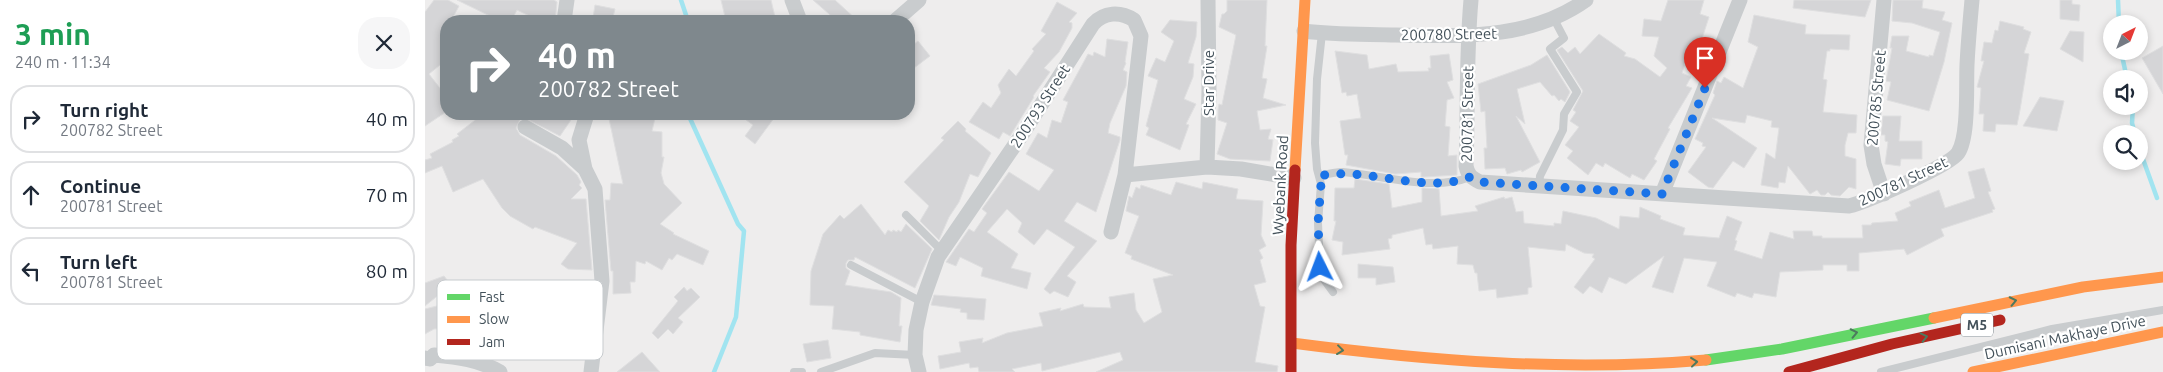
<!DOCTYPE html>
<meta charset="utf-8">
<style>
:root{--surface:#fff;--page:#f6f6f7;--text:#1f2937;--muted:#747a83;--line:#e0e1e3}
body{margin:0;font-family:Ubuntu,sans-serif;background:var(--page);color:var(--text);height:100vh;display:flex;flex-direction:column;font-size:19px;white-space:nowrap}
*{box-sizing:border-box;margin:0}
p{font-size:16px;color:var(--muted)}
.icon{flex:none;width:28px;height:28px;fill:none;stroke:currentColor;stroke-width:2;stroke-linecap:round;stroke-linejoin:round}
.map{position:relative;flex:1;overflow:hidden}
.panel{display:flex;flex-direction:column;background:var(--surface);width:425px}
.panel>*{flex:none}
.hud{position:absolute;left:15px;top:15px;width:475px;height:105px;border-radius:20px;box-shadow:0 2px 8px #0003;background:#7f888d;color:#fff;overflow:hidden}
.needle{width:32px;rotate:42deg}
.tools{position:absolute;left:1678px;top:15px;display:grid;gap:10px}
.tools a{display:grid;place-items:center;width:45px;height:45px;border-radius:50%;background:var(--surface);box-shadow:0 2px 8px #0003;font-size:25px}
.pin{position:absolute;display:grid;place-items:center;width:42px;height:42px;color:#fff;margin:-51px -21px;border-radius:50% 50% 50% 0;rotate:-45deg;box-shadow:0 0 5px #0007}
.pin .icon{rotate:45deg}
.me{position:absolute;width:55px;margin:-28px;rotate:357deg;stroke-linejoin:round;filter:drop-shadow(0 0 4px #0008)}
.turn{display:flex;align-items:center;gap:18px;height:105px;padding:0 15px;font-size:22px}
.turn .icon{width:65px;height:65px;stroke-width:2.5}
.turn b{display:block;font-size:35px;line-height:42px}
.round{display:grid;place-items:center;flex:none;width:52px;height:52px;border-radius:20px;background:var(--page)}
.head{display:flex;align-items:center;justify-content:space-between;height:85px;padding:0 15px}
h1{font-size:30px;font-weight:700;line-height:38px;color:#1e9e55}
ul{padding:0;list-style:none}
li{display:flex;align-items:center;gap:15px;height:68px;margin:0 10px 8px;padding:0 5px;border:2px solid var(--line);border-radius:20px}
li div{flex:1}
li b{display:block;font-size:19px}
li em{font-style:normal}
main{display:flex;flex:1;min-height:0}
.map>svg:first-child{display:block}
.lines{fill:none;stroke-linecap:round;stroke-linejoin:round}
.stream{stroke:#a1e4f0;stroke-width:4.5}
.building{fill:#d5d5d7;stroke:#dfdfe0}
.lane{stroke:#c9ccce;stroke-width:8}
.street{stroke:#c9ccce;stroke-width:15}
.fast{stroke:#63d668;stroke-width:11}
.slow{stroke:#ff974d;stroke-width:11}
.jam{stroke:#b3261e;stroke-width:11}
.oneway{stroke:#4d795e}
.route{stroke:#1a73e8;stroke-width:9;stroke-dasharray:0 16.2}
.labels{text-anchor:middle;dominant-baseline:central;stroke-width:4.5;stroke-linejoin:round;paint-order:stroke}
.shield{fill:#fff;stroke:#7b858c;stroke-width:1}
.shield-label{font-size:14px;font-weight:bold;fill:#43515a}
.street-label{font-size:15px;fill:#43515a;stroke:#fff}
.key{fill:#fff;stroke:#c7cbce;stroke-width:1}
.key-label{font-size:14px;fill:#43515a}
</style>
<main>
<section class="panel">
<div class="head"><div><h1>3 min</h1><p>240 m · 11:34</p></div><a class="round"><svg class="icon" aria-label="close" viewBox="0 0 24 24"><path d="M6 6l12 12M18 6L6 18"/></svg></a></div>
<ul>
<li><svg class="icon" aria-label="right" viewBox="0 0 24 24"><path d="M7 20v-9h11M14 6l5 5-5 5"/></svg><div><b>Turn right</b><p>200782 Street</p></div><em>40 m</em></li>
<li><svg class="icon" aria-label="ahead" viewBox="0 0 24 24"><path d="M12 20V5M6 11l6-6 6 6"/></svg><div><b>Continue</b><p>200781 Street</p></div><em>70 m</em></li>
<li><svg class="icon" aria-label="left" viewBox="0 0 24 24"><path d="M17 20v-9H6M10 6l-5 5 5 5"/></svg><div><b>Turn left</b><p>200781 Street</p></div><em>80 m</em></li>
</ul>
</section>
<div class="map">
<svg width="1738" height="372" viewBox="0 0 1738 372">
<rect width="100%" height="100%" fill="#eeeded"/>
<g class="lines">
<!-- stream -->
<path class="stream" d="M256 0 263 21
M1693 0 1694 24
M1696 51 1702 79
M1708 106 1707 123 1710 134
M263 114 313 224 319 231 311 317 289 372
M1714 148 1732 198"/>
</g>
<!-- building -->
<path class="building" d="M9 0H23L34 6 26 21H21V60L4 74 21 96V112L0 126V12Z
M32 0H129L132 2 130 21 119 19 115 21 92 10 86 21H68L69 18Z
M296 0H346L351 21H301Z
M388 0H410L433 21H412Z
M802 0H842L840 46H842L837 78 842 79 838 98 861 105 832 111 835 130 846 129 843 139 848 140 845 161 805 159 792 154 802 123 793 120V110L794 104 797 105 811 35 794 27 797 14H799L802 11Z
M1243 0H1279L1275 14 1284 17 1273 51 1265 49 1257 73 1266 77 1261 86 1267 88 1243 128 1245 129 1229 159 1232 161 1219 180 1207 174 1205 178 1180 163 1178 167 1171 163 1163 175 1142 158 1148 151 1140 145 1154 127 1145 121 1151 112 1148 110 1158 91 1132 50 1137 47 1143 53 1150 47 1155 54 1174 34 1201 53 1199 56 1210 59 1235 77 1242 68 1229 56 1234 37 1217 36 1219 19 1236 21Z
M1369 0H1446L1440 17 1368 8Z
M1468 0H1498L1497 8 1520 12 1517 20 1527 23 1519 62 1504 111 1462 100 1466 82 1461 81 1467 48H1465L1467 36H1484L1481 51 1504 57V55L1508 56 1515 32 1487 23 1467 21Z
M1635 0H1647V4L1655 5 1654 21 1635 19Z
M632 2 652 13 644 22 647 23V28L634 52 619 68 625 72 608 96 609 97 590 128 585 136 578 132 574 139 544 122 558 102 566 108 576 93 573 85 584 69 591 76 609 51 607 49 621 34 616 31Z
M170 5 190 9 187 21 168 18Z
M1329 15 1381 25 1380 34 1425 35 1424 50 1405 49V51H1402L1398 79 1402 80 1398 112 1432 115 1431 133H1423L1420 145V156L1431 159V189L1424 187 1415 196 1406 195 1403 192 1400 195H1396L1392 190 1385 194 1363 166 1360 183 1354 182 1353 188 1336 185 1341 153 1350 159 1354 128 1346 127 1347 121 1322 115 1320 123 1287 118 1332 148 1319 168 1308 161 1288 188 1283 187 1263 172 1281 147 1277 146 1278 143 1270 139 1290 95 1288 93 1292 81 1296 83 1299 77 1318 88 1333 47 1323 42Z
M745 20 772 22 771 37 763 63 769 64 768 77 759 99 771 104 761 124 764 125 755 150 721 135 724 128 721 126 733 80 723 76 731 58 740 62 749 41 736 32Z
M1575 21 1599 27 1598 29 1606 32 1599 53 1604 54 1595 110 1592 125 1571 124 1570 132 1558 131 1559 114H1554L1556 88 1552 87 1559 61H1556L1559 42 1567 43 1570 30 1573 31Z
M1645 31 1659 32 1658 62 1635 49Z
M682 39 703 42 700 62 701 63 698 70 702 72 701 86 685 123 683 133 695 137V140L671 212 652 202 639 221 672 241 642 276 651 282 643 297 629 291 625 294 619 289 650 247 622 229 609 245 593 232 597 223 582 209 562 232 593 254 586 268 606 273 602 289 556 276 558 268 535 257 531 266 521 262 544 229 549 232 562 213 557 209 584 172 614 191 629 170 601 154 613 133 622 138 627 120 636 123 643 102 638 100 663 54 668 56 669 52 680 57Z
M493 41 505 56 489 68 484 60V48Z
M1738 46V94L1717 58Z
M910 51 942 55 944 69 971 64 973 72 1004 71 1003 68H1006L1005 56 1024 54 1028 80 1022 82 1029 98 1022 100 1020 126 1025 127 1023 156 1032 155V175L999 177H996V172L970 174 921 165 923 155H920L915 121 936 118 932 94 922 96 921 92 917 93Z
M1122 55 1145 92 1140 102 1136 99 1134 101 1129 95 1127 96 1115 82 1092 89 1100 124 1091 116 1115 162 1097 172 1096 170 1082 174 1080 168 1060 169 1059 148H1062L1060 111 1056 112 1053 84 1106 65Z
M1615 97 1639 101 1632 131 1598 126Z
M58 114H150L135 136 100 118 95 119 91 128 95 135 131 156 152 175 156 182 154 185 157 188 146 199H161L167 270 143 269 136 264 152 243 110 227 108 229 85 216 77 208 58 179 28 192 17 166 0 173V160L7 158 5 154 28 142 27 140 34 136 32 134Z
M183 114H231L227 131 237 132V157H239L236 173 239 184 257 203 235 224 249 233 248 234 284 251 278 265 252 254 247 260 244 258 237 270 221 261 220 264 211 261 210 282H205L206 293 188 294V271H186L180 200H185L186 183 198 184Z
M313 114H352L330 144 320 136 328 125Z
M1458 116H1476L1474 141H1497V159H1476L1475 166 1460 164 1463 142 1460 141V135H1456Z
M533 121 541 129 540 131 566 153 553 177 545 174 534 202 524 217 514 240 495 221 504 206 479 182 519 140 516 138Z
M1559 168 1566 191 1563 192 1570 209 1567 210 1568 212 1516 229 1519 236 1482 255 1479 249 1434 253V271H1422V265H1398V270L1355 272 1351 297 1329 293 1327 298 1312 293 1310 297 1282 286 1292 262 1259 258 1248 293 1227 287 1239 256 1201 284 1184 277 1177 293 1165 286 1158 294 1149 287 1170 259 1167 257 1169 254 1159 253 1141 244 1140 251 1103 247 1107 287 1103 288V294L1072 298 1071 289 1054 291 1052 273H1050L1048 265 1032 264 1033 246 1008 249 1007 244 1001 245 998 228 967 235V238L963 239 965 249 917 255 918 242 907 240 911 221H909L910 188H929L930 179 964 184 967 208 997 202V188L1014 189 1016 216 1053 211 1050 206 1079 197 1080 199 1087 197 1091 212 1098 211 1099 223 1129 226V223L1136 224 1138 211 1171 218 1194 229 1195 216 1214 218 1215 207 1236 216 1235 219 1260 228 1258 235 1294 238 1302 216 1317 222 1310 240 1312 241 1309 250 1337 259 1345 232 1369 239 1368 231H1387L1388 236H1397V238H1438L1437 225H1446L1447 223 1473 221 1470 213 1486 206 1484 202 1514 190 1520 208 1550 198 1543 172Z
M751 182 777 189 778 182 813 189 811 199 838 201 836 235 841 246 834 250 838 258 835 260 841 282 829 285 835 306 840 307 830 362 853 366 852 372H671L698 360 695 352 617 371 616 363 587 369 590 372H554L553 367 545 368 544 363 515 369 513 356 536 352 534 342 558 338 557 343 582 333 618 326 614 313 636 308 635 311 658 304 659 307 686 308 684 297 709 293 711 310 719 323 737 312 728 279 748 275 706 259 707 256 700 253 714 216 701 211 704 196 707 198 711 187 715 189 716 185 746 195Z
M436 204 460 235 463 230 467 232 468 230 472 232 473 230 476 232 481 224 507 249 490 288 430 257 429 260H423L421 263V268L425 271 420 285 466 292 476 298 474 326H477L475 342 435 335V332L407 329 409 306 385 305 386 271 398 234 415 215 419 219Z
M933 264 968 267 970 282 951 285V278H933Z
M19 276 26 285 0 306V283Z
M259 287 262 291 266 288 275 297 253 318 258 322 248 334 243 329 233 339 227 333 253 301 249 297Z
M509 295 561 299 559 320 542 319V313L535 312 536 309 506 305Z
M47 297 50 332 34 333V328L9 329 0 334V309Z
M403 340 406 358 382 362 378 344Z
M217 352 235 372H192Z"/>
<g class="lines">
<!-- lane -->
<path class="lane" d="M897 33 892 79 890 143 892 169 896 184 893 223 895 267 900 281 908 292
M894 176C902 174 910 172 918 172 957 175 1007 192 1045 177
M1114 187 1115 176 1138 130 1139 114 1152 92 1125 49 1139 38 1129 19
M481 215 516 250
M426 265 497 302
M369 372H377
M396 372 450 353 490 355
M1456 372 1627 329 1738 310"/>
<!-- street -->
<path class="street" d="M367 0 375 21
M1046 0C1041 55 1043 111 1041 166 1043 176 1047 178 1055 182L1424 206C1441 202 1524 166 1533 153 1544 136 1541 86 1542 65 1543 43 1545 22 1547 0
M139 21 142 0
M470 21 494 0
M879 31C910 35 940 34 971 35 1037 36 1105 40 1161 0
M100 127 137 148 160 169 170 189 177 281 166 372
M782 167 784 90 783 0
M160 169 154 140 162 114
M700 175 782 167 816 169 869 178
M1237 194 1315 0
M1459 194 1449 164 1446 145 1459 0
M0 358 5 359 9 355C32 357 55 360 75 372
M494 372 490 355 491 330 497 302 513 257 598 133 668 24C679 12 695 11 709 20L716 36 700 175 686 232"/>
<!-- fast -->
<path class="fast" d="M1281 360 1357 349 1509 318"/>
<!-- slow -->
<path class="slow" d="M870 170 880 0
M1509 318 1658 287 1738 277
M867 343C1004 361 1143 372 1281 360
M1548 372 1738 332"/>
<!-- jam -->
<path class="jam" d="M866 372V245L870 170
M1364 372 1467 344 1575 320"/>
</g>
<!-- one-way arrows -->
<defs><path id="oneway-chevron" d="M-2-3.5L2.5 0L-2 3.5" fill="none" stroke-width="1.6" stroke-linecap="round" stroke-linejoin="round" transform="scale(1.25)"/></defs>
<g class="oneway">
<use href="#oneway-chevron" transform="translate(1588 301) rotate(-12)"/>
<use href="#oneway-chevron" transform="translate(1429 333) rotate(-12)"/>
<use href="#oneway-chevron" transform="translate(1499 337) rotate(-13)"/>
<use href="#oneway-chevron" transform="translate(915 350) rotate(7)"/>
<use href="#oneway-chevron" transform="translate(1269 362) rotate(-6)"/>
</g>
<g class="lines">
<!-- route -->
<path class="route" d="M895 267 893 223 896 184 894 176C941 166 1000 195 1045 177L1055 182 1237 194 1280 88"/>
</g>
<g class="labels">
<!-- shield labels -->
<rect class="shield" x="1536" y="313.5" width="32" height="23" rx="4"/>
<g class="shield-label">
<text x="1552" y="325">M5</text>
</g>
<!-- street labels -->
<g class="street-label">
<text transform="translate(1024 34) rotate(-1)">200780 Street</text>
<text transform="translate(783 83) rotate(-90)">Star Drive</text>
<text transform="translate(1451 98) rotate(-85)">200785 Street</text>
<text transform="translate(615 106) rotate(-57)">200793 Street</text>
<text transform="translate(1042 114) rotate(-89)">200781 Street</text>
<text transform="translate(1478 181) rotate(-25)">200781 Street</text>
<text transform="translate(855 185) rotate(-87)">Wyebank Road</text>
<text transform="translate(1640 337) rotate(-12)">Dumisani Makhaye Drive</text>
</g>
</g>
<!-- legend -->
<rect x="12" y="280" width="166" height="80" rx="8" class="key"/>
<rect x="22" y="294" width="23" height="6" fill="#63d668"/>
<rect x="22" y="316" width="23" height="7" fill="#ff974d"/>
<rect x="22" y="339" width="23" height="6" fill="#b3261e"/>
<g class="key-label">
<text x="54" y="302">Fast</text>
<text x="54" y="324">Slow</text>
<text x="54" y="347">Jam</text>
</g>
</svg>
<div class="tools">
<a><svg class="needle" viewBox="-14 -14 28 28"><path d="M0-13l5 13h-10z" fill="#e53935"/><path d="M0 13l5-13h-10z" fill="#747a83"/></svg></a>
<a><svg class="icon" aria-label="sound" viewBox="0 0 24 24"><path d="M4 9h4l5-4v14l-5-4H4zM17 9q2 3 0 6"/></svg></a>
<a><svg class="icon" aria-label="search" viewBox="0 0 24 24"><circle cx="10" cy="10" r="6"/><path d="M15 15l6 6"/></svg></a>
</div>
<div class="pin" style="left:1280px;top:88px;background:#d93025"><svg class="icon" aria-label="arrive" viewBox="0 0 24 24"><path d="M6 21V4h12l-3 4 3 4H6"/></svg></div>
<svg class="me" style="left:895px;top:267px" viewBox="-20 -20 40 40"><path d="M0-17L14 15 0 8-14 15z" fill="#1a73e8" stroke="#fff" stroke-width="4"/></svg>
<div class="hud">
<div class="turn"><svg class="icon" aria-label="right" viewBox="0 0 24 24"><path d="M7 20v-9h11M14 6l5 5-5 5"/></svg><div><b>40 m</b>200782 Street</div></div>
</div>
</div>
</main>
